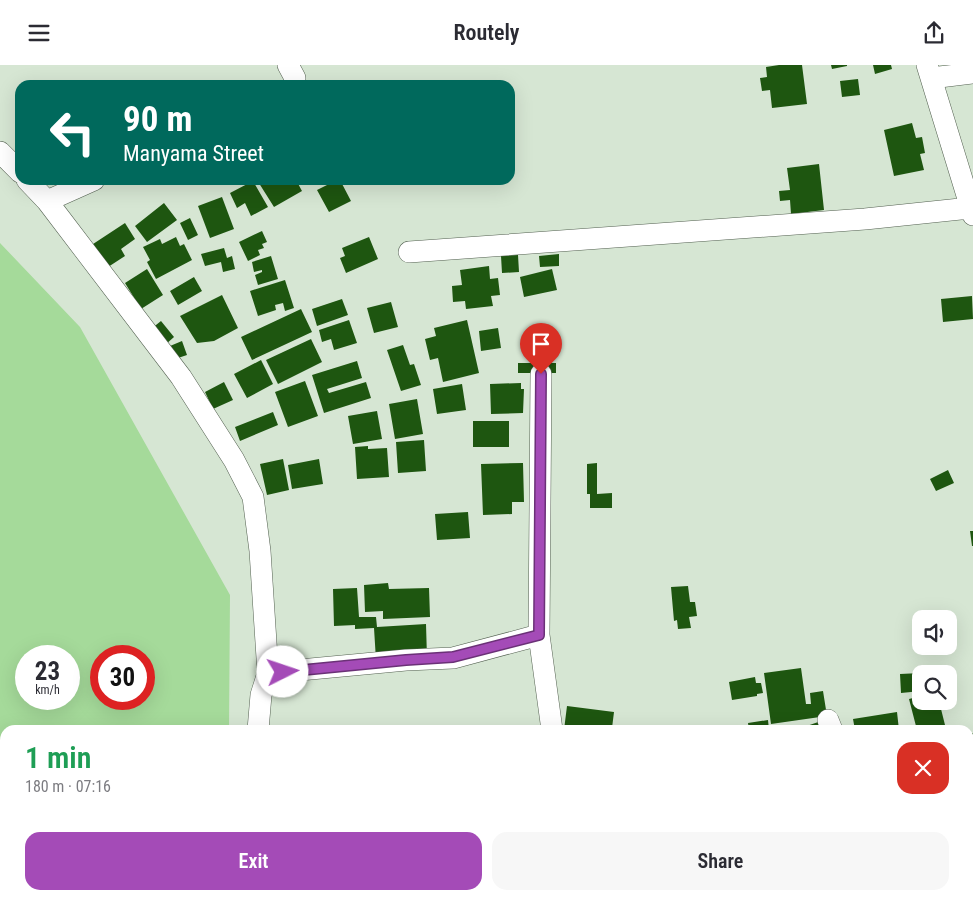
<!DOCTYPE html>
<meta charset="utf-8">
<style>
:root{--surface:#fff;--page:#f7f7f7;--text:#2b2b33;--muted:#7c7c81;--accent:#a44bb7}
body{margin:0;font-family:"Roboto Condensed",sans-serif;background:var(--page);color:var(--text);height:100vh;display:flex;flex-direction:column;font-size:19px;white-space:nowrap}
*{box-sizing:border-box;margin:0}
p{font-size:16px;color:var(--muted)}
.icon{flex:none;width:28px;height:28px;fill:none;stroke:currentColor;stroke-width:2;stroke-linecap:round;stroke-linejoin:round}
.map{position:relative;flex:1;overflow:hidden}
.side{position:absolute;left:0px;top:660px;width:974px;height:175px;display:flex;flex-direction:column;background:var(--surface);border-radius:15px 15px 0 0;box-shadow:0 5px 20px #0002}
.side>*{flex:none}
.hud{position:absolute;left:15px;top:15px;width:500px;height:105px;border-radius:15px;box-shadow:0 5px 20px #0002;background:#00695c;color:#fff;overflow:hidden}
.tools{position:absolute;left:912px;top:545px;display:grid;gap:10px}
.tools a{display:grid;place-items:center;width:45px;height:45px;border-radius:10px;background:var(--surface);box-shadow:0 5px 20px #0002;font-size:25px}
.speed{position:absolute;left:15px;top:580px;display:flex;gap:10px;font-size:25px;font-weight:700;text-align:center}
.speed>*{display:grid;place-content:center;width:65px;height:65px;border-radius:50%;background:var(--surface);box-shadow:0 5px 20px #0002;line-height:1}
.speed small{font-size:12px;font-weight:400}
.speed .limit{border:8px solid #d22;background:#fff;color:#111}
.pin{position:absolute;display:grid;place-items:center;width:42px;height:42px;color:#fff;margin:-51px -21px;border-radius:50% 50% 50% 0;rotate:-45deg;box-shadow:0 0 5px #0007}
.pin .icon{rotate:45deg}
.me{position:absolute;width:55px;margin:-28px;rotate:86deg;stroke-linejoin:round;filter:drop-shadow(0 0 4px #0008)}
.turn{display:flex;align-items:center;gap:18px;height:105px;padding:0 25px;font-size:22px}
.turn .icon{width:65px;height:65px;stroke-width:2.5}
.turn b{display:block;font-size:35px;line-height:42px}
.round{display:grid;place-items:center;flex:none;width:52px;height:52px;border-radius:15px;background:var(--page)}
.summary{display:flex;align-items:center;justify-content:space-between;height:85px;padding:0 25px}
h1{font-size:30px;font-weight:600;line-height:38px;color:#1e9e55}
.primary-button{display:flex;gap:10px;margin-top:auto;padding:10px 25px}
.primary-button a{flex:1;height:58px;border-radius:15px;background:var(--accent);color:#fff;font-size:20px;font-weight:600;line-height:58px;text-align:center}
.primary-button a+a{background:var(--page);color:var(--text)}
header{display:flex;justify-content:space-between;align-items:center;height:65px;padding:0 25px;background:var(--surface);font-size:22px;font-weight:600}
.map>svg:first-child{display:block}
.green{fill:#a5da9a;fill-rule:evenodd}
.building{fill:#1e5610}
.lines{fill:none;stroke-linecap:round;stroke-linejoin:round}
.street-casing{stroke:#536050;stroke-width:22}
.street{stroke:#fff;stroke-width:21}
.route-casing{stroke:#6b3177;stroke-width:12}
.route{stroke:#a44bb7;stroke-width:9}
</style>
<header><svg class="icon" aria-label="menu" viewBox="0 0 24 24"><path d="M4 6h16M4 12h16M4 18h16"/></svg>Routely<svg class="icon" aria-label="share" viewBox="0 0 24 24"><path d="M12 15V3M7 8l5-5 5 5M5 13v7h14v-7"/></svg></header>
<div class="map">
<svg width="973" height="835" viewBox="0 0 973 835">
<rect width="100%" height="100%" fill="#d6e6d3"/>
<!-- green -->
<path class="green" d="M0 178 80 262 230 530 229 665H5V830H228V835H0ZM26 591H69V634H26ZM101 591H144V634H101Z"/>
<!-- building -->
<path class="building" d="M779 0H802L807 39 772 43 770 25 762 26 760 13 767 12 766 2Z
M831 0H847V1L832 4Z
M873 0H891L892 4 875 9Z
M858 14 860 30 842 32 840 16Z
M912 58 916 73 922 72 925 88 920 89 924 105 894 111 884 65Z
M819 99 824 145 791 149 790 135 780 136 779 126 790 125 787 103Z
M257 115H296L302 126 274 142Z
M337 115H340L351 136 329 147 317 125Z
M253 116 268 142 251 151 245 138 237 143 230 128Z
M222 132 234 164 210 173 198 141Z
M164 138 177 155 147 177 135 161Z
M190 153 198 170 188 175 180 158Z
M125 158 135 174 121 184 125 191 105 204 90 181Z
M262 166 267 177 262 179 264 183 258 185 260 190 248 196 239 177Z
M176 172 180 181 184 179 192 195 156 214 147 197 150 195 143 182 160 174 162 179Z
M369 172 378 194 346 208 340 193 345 191 342 183Z
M224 183 227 193 232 191 235 204 223 207 221 197 205 201 201 189Z
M559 189V201L540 202 539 191Z
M518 190 519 207 502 208 501 191Z
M271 191 278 214 258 220 255 210 262 207V205L254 207 252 197Z
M489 201 490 214 498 213 500 230 491 231 493 241 466 244 465 236 453 237 452 221 462 220 460 205Z
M147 204 163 230 141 244 125 218Z
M552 204 557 225 524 232 520 212Z
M194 212 202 226 178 240 170 226Z
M285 215 294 243 285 246 283 238 275 240 276 245 258 251 250 226Z
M222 230 238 263 214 276 197 278 180 251Z
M972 231 973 254 943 257 941 234Z
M342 234 348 250 317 261 312 244Z
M391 237 398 262 374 268 367 243Z
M301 244 312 267 252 295 241 272Z
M349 255 357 278 334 285 331 274 322 277 319 265Z
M467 255 479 308 443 317 438 293 430 295 425 274 436 271 434 263Z
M161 256 174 272 165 280 151 264Z
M498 263 501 283 481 286 479 266Z
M311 274 322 297 278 319 266 295Z
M182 276 187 290 175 294 170 281Z
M403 280 410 300 414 299 421 320 401 326 387 285Z
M261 295 273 319 247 333 234 309Z
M357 296 362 313 327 324 329 328 366 317 371 333 324 348 312 310Z
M518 298H556V308H518Z
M305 316 318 351 288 362 275 327Z
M224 317 233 335 213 344 205 327Z
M521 318V324H524L523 348 491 349 490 319Z
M462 319 466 345 437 349 433 324Z
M417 334 423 369 395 374 389 339Z
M377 346 382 374 353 379 348 351Z
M273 347 278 360 240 376 235 362Z
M473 356H509V382H473Z
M424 375 426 406 398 408 396 377Z
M368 381V384L387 383 389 412 357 414 355 382Z
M283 394 289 425 267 430 260 399Z
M319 394 323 419 292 424 288 400Z
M523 398 524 437H512V449L483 450 481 399Z
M597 398V429L612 428V443H590V429H587V399Z
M948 405 954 418 936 426 930 414Z
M468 447 470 473 437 475 435 449Z
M970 466H973V481H972Z
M388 518 389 524 429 523 430 552 383 554V546L365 547 364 520Z
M688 521 690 537H695L697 551 689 552 691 563 678 564 677 555 674 556 671 522Z
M357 523 359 552H376L377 562 426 559 427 593 376 595 374 563 355 564V560L334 561 333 524Z
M801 603 806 639H811L810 628 823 626 827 651 771 659 764 608Z
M952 603 954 622H949V609H932V604Z
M921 608V626L901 628 900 609Z
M755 612 756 618H761L763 628 757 629V631L732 635 729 617Z
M921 631V636H939L946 664 917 665 909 634Z
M567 641 614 647 612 663 564 665Z
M897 647 899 665H855L853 654Z
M768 655 769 665H749L748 658Z
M821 656 824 665H805L804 662Z
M973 668V717H972L969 696V669Z
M969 751H973V774H969Z
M969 809H973V835H956V830H969V827H971Z
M374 830H401L402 835H346Z
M605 830H631L632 835H606Z
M712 830H743L739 835H708Z
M844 830H901L902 835H845Z
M912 830H949L950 835H908L907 831Z
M487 831 512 833V835H487Z"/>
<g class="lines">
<!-- street casing -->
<g class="street-casing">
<path id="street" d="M288 0 295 13 294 20
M927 0 973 150
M931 13 973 8
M0 87 20 107
M27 115 47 136 181 312 234 395 253 432 260 486 268 608 261 630 258 665
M47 136 94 115
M409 187 865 154 970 143
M541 309 539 570 552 665
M268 608 406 595 453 593 539 570
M828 655 832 665
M969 729 973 732
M258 830 259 835
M660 830 661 835"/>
</g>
<!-- street -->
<use href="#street" class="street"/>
</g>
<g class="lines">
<!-- route casing -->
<g class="route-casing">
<path id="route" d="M283 607 406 595 453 592 539 570 541 309"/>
</g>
<!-- route -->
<use href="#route" class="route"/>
</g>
</svg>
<div class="tools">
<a><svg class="icon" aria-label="sound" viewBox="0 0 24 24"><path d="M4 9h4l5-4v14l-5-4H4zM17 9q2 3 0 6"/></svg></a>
<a><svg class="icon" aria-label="search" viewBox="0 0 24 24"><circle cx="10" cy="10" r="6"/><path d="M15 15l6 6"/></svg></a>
</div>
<div class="speed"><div>23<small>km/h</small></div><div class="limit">30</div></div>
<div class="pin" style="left:541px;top:309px;background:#d93025"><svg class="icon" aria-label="arrive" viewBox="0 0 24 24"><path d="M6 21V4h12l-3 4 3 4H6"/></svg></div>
<svg class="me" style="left:283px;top:607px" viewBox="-20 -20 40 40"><circle r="19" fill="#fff"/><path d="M0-13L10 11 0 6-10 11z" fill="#a44bb7"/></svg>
<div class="hud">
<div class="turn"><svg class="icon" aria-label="left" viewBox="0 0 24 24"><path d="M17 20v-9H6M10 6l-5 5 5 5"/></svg><div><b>90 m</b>Manyama Street</div></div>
</div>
<section class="side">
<div class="summary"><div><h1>1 min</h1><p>180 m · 07:16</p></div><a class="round" style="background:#d93025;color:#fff"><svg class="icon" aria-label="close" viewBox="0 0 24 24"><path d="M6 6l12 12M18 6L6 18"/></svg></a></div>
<div class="primary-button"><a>Exit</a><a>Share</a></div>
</section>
</div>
